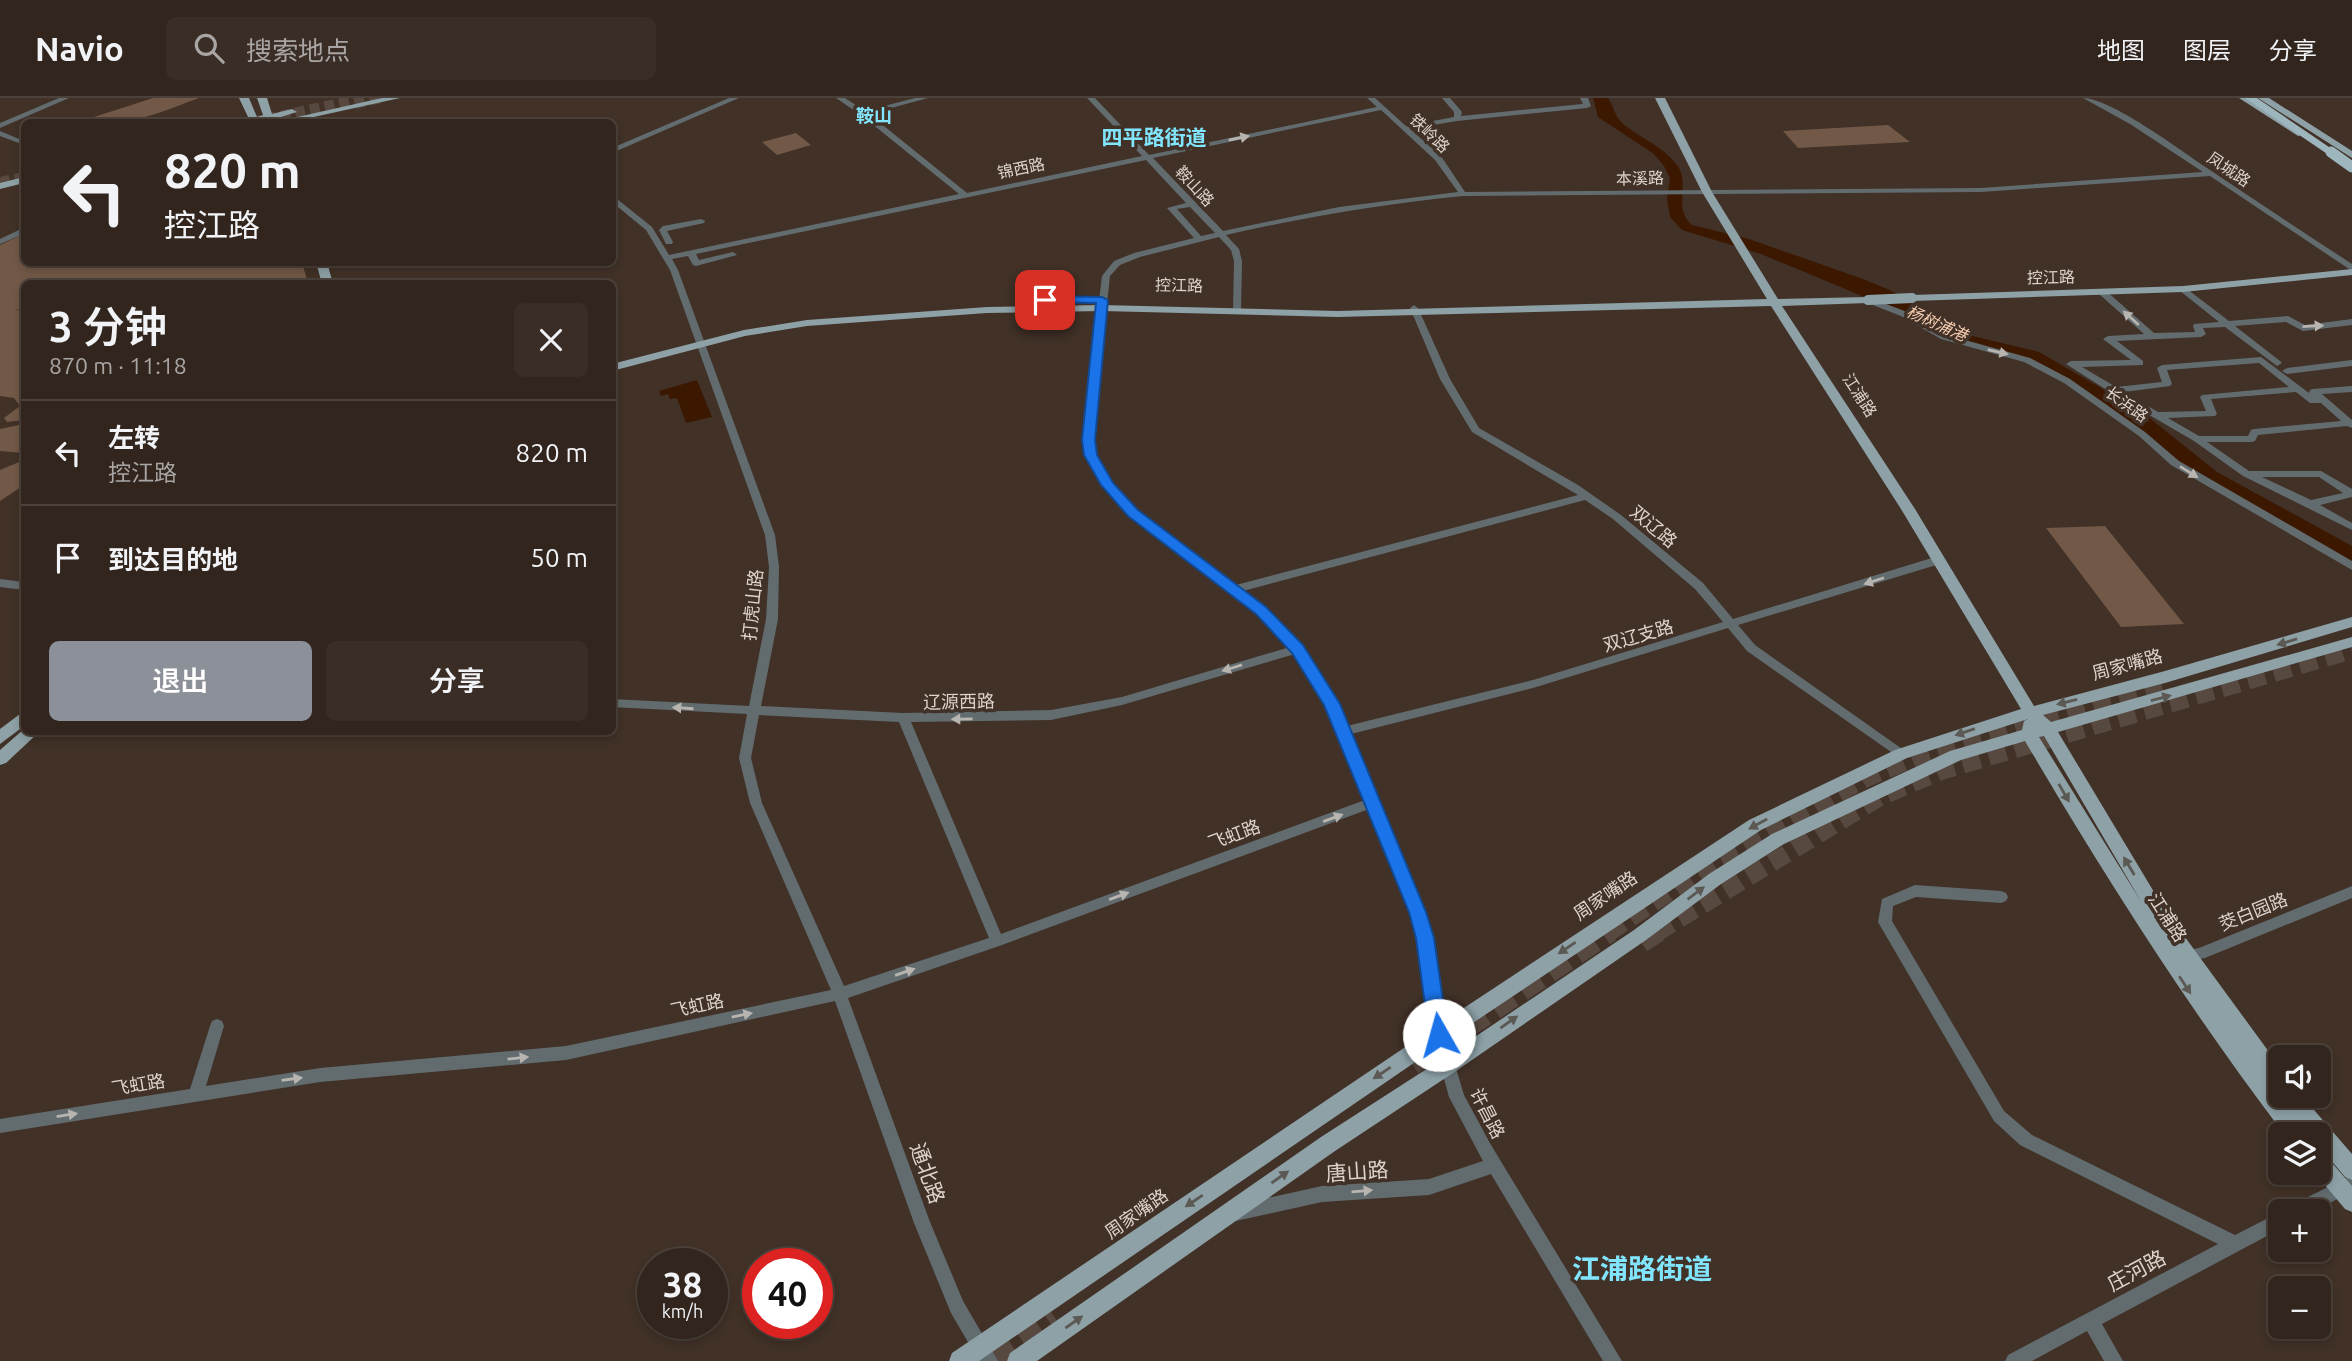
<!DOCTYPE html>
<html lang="zh">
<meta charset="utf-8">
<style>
:root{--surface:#31251d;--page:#392d26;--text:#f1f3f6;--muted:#a8a5a4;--line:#4c423b;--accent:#8c9099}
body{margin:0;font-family:Ubuntu,"Noto Sans SC",sans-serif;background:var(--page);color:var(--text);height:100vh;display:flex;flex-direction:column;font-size:26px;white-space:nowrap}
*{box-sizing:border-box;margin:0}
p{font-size:23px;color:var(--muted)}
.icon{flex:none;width:38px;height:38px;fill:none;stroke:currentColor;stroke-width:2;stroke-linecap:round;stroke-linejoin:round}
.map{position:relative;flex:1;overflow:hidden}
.panel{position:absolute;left:21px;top:182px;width:595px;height:455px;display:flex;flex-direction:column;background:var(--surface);border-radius:10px;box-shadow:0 4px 10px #0003,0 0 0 2px var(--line)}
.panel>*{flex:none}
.guide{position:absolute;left:21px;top:21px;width:595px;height:147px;border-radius:10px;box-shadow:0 4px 10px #0003,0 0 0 2px var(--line);background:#31251d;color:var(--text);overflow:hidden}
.buttons{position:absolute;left:2268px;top:947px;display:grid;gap:14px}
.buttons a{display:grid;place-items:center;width:63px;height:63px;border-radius:10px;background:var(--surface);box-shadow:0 4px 10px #0003,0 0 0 2px var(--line);font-size:35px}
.speed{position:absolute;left:637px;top:1150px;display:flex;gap:14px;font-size:35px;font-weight:700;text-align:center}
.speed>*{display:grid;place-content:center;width:91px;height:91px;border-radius:50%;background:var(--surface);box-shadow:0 4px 10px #0003,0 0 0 2px var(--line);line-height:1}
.speed small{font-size:18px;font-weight:400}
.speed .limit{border:10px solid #d22;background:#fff;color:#111}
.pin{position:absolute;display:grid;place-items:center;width:60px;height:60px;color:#fff;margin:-30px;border-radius:14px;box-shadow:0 4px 10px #0006}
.me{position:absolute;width:77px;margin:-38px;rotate:353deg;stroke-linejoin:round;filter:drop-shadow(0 0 5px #0008)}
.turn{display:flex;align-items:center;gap:24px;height:147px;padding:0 28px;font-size:32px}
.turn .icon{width:91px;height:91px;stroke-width:2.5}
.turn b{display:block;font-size:49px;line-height:60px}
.round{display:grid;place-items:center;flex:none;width:74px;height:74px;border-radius:10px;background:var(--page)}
.summary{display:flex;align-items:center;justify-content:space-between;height:119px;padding:0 28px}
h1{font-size:42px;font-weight:600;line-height:52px}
.action{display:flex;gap:14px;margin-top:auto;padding:14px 28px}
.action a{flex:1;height:80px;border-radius:10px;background:var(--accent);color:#fff;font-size:28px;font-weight:600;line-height:80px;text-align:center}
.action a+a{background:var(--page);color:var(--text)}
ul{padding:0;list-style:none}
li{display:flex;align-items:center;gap:21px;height:105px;padding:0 28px;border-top:2px solid var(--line)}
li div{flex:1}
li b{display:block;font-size:26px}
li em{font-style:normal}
header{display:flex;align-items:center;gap:42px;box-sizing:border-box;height:98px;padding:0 35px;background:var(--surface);border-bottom:2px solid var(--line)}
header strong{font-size:33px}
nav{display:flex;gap:38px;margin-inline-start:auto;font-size:24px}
.search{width:490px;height:63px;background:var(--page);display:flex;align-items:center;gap:18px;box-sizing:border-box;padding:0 24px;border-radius:10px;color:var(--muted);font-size:26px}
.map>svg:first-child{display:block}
.green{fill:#715847}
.water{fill:#3c1800}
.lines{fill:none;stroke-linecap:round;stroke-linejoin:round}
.major-tunnel{stroke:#584940;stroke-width:10;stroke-dasharray:10 5;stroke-linecap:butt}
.highway-tunnel-far1{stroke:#584940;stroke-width:18;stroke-dasharray:18 9;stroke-linecap:butt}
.highway-tunnel{stroke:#584940;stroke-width:22;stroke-dasharray:22 11;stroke-linecap:butt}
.minor{fill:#626c6f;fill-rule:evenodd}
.major{fill:#8da1a7;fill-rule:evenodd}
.highway{fill:#9db6bd;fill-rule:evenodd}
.major-bridge{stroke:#8da1a7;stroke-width:10}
.highway-bridge{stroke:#9db6bd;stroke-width:11}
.oneway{fill:#b8b4b0}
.oneway2{fill:#5c5854}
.route{fill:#1a73e8;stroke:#114b97;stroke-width:2}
.labels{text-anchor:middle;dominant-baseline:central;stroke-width:7;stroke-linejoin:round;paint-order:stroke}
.far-street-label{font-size:16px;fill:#ddd3cc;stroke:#413127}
.far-water-label{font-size:16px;font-style:italic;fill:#f7ceb3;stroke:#413127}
.far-quarter-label{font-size:18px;font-weight:bold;fill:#81e5fe;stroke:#413127}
.street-label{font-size:18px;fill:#ddd3cc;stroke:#413127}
.far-district-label{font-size:21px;font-weight:bold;fill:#81e5fe;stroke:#413127}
.near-street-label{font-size:21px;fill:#ddd3cc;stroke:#413127}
.near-district-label{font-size:28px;font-weight:bold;fill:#81e5fe;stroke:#413127}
</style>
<header>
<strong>Navio</strong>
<div class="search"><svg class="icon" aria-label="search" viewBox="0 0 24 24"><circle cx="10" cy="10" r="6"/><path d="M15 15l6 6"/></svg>搜索地点</div>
<nav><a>地图</a><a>图层</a><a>分享</a></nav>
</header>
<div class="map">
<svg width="2352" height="1263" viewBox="0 0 2352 1263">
<rect width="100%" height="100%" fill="#413127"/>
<!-- green -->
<path class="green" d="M153 0H199C173 9 118 35 94 19Z
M1888 27 1910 44 1798 50 1783 33Z
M796 35 811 47 777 57 762 44Z
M24 136V164L302 165 308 185 45 186 33 182V185L24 186V209L15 213 24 211V242L19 246 20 252 24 254V322L7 324 4 320 20 308 14 300 0 298V147Z
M24 326V355L0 353V331Z
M24 362V387L0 403V372Z
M2105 428 2184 526 2121 529 2046 430Z"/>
<!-- water -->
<path class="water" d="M1593 0H1608C1613 7 1615 18 1621 24 1639 40 1662 47 1677 67 1691 86 1672 110 1692 127L1749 141 1863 181 1892 193 1956 234 2039 254 2142 314 2217 374 2352 448V467L2179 365 2106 306 2027 260 1954 240 1903 215 1761 156 1682 132 1670 119 1667 101 1670 80 1664 68 1654 56 1598 19Z
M697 282 712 319 686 325 677 300 670 301 668 296 661 298 659 293Z"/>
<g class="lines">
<!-- major-tunnel -->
<path class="major-tunnel" d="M355 6 381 0
M251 24 364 0
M0 84 24 79"/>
<!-- highway-tunnel-far1 -->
<path class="highway-tunnel-far1" d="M1608 835 1717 762 1866 680 1918 658 2161 585
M1656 835 1880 699 1941 673 2352 552"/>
<!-- highway-tunnel -->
<path class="highway-tunnel" d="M1641 844 1658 833
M1412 966 1610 833
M996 1263 1057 1223"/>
<!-- minor -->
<path class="minor" d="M59 0H69L0 30V25Z
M729 0H739L612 55V50Z
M836 0H845L865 13 915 0H928L869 16 967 95 1142 58 1087 0H1095L1149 57 1377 9 1367 0H1375L1406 28 1454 19V14L1442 0H1450L1462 14 1461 18 1583 6 1580 0H1588L1591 8 1587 10 1457 23 1410 31 1441 58 1465 94 1981 90 2203 74 2130 26 2083 0C2110 0 2179 51 2204 68 2253 101 2303 134 2352 166V173L2210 78 1981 94 1463 98C1383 106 1305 119 1226 137L1239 151 1242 163 1241 213 1237 216 1233 213 1234 163 1231 152 1219 139 1140 159 1120 167 1110 178 1094 325 1096 357 1112 385 1137 413 1236 487 1578 397 1472 334 1440 281 1410 210 1414 207 1418 210 1450 281 1479 330 1578 387 1621 417 1703 485 1733 521 1935 459H1943L1944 462 1943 465 1738 527 1755 547 1905 653 1907 656 1905 659 1901 661 1747 553 1728 530 1533 590 1351 636 1424 814 1438 877 1446 937 1464 997 1491 1047 1622 1263H1603L1491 1076 1429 1097 1322 1104 1236 1123 1230 1121 1228 1115 1230 1109 1236 1107 1322 1088 1429 1081 1483 1063 1449 999 1432 937 1424 877 1410 814 1369 711 1002 847 848 900 930 1124 963 1203 998 1263H979L951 1215 914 1125 835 903 566 962 320 984 0 1035V1021L190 991 210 928 212 923 217 921 222 923 224 928 206 988 320 970 566 948 831 892 750 705 739 660 747 616 612 609V601L749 608 766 521 769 469 765 437 670 172 646 132 612 104V97L652 129 669 157 959 96 861 17ZM1381 12 1435 62 1458 94 1339 109 1223 133 1153 60ZM1146 62 1186 105 1167 110 1194 140 1134 155 1114 163 1102 178 1084 325 1086 357 1104 389 1129 417 1257 515 1290 549 1122 599 1051 612 903 615 761 608 778 521 779 469 775 437 678 172 672 161 688 158 693 167 696 168 737 157 733 154 699 162 696 156ZM1190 109 1215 135 1201 138 1177 111ZM1585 402 1613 421 1695 491 1723 524 1533 582 1347 628C1319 571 1295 532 1243 493ZM1295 556C1326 602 1345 651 1365 702L1001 836 911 624 1051 622 1122 607ZM759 617 899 624 989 840 844 888 762 705 751 660Z
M0 33 24 43V47L0 38Z
M701 121 705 123 704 125 667 133 673 144 672 146H666L659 132 663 128Z
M21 131H24V136L0 146V141Z
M2183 188 2229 223 2288 218 2305 227 2352 221V227L2303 233 2286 224 2235 228 2280 263 2282 265 2277 268 2225 229 2203 230 2206 236 2201 239 2117 243 2143 263V267L2082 269 2116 289 2162 284 2157 270 2162 267 2261 259 2309 295 2310 292 2313 291 2352 288V294L2322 296 2352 322V330L2347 328 2258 337 2255 343 2252 344H2207L2249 373H2321L2352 391V399L2320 407 2352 425V432L2243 378 2194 343 2110 294 2066 266 2071 263 2131 262 2103 241 2108 238 2144 236 2099 196V192H2105L2154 235 2195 234 2193 228 2194 226 2219 224 2180 193 2179 191ZM2259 265 2289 289 2202 297 2200 299 2206 313 2158 314 2124 294 2170 288 2172 286 2167 272ZM2296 294 2310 305H2321L2341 323 2254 331 2251 332 2248 338H2199L2168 320 2215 318 2217 316 2211 301ZM2262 379H2319L2343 395 2311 402Z
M1868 199 1907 214 1947 237 2030 260 2070 281 2145 334 2179 363 2352 463V472L2171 367 2139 338 2064 285 2024 264 1941 241 1901 218 1865 204V200Z
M2352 262V268L2287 276 2282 273 2287 270Z
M0 481 24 484V492L0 489Z
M1915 787 2001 793 2006 795 2008 799 2006 803 2001 805 1916 799 1893 808 1892 823 2004 1013 2032 1037 2235 1137 2280 1114V1131L2102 1226 2123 1263H2104L2087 1233 2032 1263H2005L2008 1257 2218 1146 2020 1047 1994 1023 1878 824 1882 801Z
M2352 788V800L2205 860 2184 864 2179 862 2177 858 2179 854 2199 850Z
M2352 1077V1093L2315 1113H2290L2292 1107Z"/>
<!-- major -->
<path class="major" d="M239 0H249L257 19 263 17 257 0H267L272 16 292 11 297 14 274 21V24H242L249 21Z
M382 0H400L291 24H275Z
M1655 0H1665L1712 94 1778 201 1868 199 1874 202 1868 205 1782 208 1915 411 2034 608 2165 573 2352 519V529L2165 585 2043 617 2051 624 2352 539V549L2058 634 2163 809 2280 969V994L2274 992 2282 1002 2280 998H2302L2352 1056V1082L2345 1079 2319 1048V1036H2309L2296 1021 2306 1036H2284C2189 911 2105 779 2025 643L1961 662 1784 746 1721 786 1646 842 1453 975 1335 1053 1037 1263H1007L1010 1255 1321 1039 1439 963 1634 832 1709 776 1772 736 1950 653 2022 632 2024 623 2028 621 1907 660 1761 732 1446 943 979 1263H949L952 1255 1432 931 1749 722 1895 652 2021 611 1901 411 1771 208 1337 219 1102 213 987 215 807 228 745 238 612 273V266L744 232 807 222 987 209 1102 207 1337 213 1767 201 1702 94ZM2044 638 2142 805 2039 639Z
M2239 0H2250L2306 36 2298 38Z
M2258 0H2269L2352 53V60Z
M24 79V85L0 91V85Z
M316 164H327L333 186H322Z
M2352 171V177L2183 194 1912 203 1906 200 1912 197 2183 188Z
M24 613V628L0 646V631Z
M24 631V634H39L6 665 0 667V652Z
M2319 1055 2326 1058 2352 1088V1114L2345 1111 2314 1074H2319Z"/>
<!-- highway -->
<path class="highway" d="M2245 0H2257L2351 64 2342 66Z"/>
<!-- major-bridge -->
<path class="major-bridge" d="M1868 202 1912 200"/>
<!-- highway-bridge -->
<path class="highway-bridge" d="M2331 54 2352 69"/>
</g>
<!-- one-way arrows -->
<defs><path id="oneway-solid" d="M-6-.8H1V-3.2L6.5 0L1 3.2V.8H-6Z" transform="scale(1.75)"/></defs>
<g class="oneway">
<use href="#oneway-solid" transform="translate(1239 40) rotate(-12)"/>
<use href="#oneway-solid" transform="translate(2131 220) rotate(-138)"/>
<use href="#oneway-solid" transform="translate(2313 228) rotate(-3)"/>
<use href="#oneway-solid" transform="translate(1998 254) rotate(13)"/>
<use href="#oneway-solid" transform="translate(2189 374) rotate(32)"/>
<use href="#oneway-solid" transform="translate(1874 483) rotate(162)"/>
<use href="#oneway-solid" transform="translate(1232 570) rotate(163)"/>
<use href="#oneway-solid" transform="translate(683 610) rotate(-176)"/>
<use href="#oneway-solid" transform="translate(962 621) rotate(179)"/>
<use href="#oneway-solid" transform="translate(1333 720) rotate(-20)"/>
<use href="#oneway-solid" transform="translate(1119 798) rotate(-20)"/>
<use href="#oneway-solid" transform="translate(905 874) rotate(-19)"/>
<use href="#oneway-solid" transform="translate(742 917) rotate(-12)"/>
<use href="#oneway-solid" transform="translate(518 960) rotate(-6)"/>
<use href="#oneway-solid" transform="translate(292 981) rotate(-8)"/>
<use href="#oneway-solid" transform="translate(67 1017) rotate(-9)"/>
<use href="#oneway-solid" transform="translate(1362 1093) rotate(-5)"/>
</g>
<g class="oneway2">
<use href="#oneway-solid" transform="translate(2287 544) rotate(163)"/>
<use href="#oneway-solid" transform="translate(2161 600) rotate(-15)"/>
<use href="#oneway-solid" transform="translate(2067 604) rotate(166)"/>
<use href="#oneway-solid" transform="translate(1965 634) rotate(161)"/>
<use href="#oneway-solid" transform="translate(2064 695) rotate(60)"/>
<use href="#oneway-solid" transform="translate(1758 726) rotate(151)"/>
<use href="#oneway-solid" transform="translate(2129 768) rotate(-121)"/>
<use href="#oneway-solid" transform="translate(1696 795) rotate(-37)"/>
<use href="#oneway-solid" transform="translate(1567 850) rotate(146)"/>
<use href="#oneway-solid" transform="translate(2185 887) rotate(57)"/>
<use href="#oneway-solid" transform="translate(1509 924) rotate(-35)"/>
<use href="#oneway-solid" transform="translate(1382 975) rotate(146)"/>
<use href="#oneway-solid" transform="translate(1280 1079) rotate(-35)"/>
<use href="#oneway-solid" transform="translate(1194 1103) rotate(146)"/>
<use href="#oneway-solid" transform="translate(1074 1224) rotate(-35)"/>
</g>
<!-- route -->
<path class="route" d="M1045 198 1102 199 1108 202 1095 342 1097 357 1113 385 1138 412 1266 509 1303 547 1340 606 1426 814 1434 840 1448 937 1445 943 1439 945 1432 943 1429 937 1416 840 1409 814 1324 607 1292 555 1256 516 1128 418 1101 387 1084 357 1082 342 1096 205 1041 204 1039 202Z"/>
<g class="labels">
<!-- far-street labels -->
<g class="far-street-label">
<text transform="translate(1430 35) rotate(44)">铁岭路</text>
<text transform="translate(1021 70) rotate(-12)">锦西路</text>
<text transform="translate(2229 71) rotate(34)">凤城路</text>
<text transform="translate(1640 80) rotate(-1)">本溪路</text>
<text transform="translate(1195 88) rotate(47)">鞍山路</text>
<text transform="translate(2051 179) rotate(-1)">控江路</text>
<text transform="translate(1179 187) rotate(1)">控江路</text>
<text transform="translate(1860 297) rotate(57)">江浦路</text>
<text transform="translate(2127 306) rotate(36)">长浜路</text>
</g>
<!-- far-water labels -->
<g class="far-water-label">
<text transform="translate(1937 225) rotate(24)">杨树浦港</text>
</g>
<!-- far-quarter labels -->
<g class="far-quarter-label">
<text x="874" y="17">鞍山</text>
</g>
<!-- street labels -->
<g class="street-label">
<text transform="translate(1654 428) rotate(40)">双辽路</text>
<text transform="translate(752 507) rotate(-84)">打虎山路</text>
<text transform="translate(1638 537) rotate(-16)">双辽支路</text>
<text transform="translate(2127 566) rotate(-15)">周家嘴路</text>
<text transform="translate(959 603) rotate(-1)">辽源西路</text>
<text transform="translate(1234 736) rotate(-20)">飞虹路</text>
<text transform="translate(1605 797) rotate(-34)">周家嘴路</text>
<text transform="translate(2253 813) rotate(-22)">茭白园路</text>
<text transform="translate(2168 819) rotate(57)">江浦路</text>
<text transform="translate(697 907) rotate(-12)">飞虹路</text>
<text transform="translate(138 986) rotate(-9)">飞虹路</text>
<text transform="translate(1488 1015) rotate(63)">许昌路</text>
<text transform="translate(1136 1115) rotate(-35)">周家嘴路</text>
</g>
<!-- far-district labels -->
<g class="far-district-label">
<text x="1154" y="39">四平路街道</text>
</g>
<!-- near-street labels -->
<g class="near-street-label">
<text transform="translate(1357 1073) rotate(-4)">唐山路</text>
<text transform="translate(928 1075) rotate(70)">通北路</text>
<text transform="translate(2136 1172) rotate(-28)">庄河路</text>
</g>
<!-- near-district labels -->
<g class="near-district-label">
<text x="1642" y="1170">江浦路街道</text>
</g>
</g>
</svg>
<div class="buttons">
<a><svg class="icon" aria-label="sound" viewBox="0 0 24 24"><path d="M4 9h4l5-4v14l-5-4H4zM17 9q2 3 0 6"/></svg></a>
<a><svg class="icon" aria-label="layers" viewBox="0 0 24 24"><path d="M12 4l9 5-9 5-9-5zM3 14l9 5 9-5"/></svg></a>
<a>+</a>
<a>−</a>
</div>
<div class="speed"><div>38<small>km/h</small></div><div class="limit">40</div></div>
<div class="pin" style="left:1045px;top:202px;background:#d93025"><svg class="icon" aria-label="arrive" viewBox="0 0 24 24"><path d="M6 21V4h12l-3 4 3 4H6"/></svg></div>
<svg class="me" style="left:1439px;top:937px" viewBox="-20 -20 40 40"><circle r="19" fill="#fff"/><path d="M0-13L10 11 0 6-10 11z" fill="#1a73e8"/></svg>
<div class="guide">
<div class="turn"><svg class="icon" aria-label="left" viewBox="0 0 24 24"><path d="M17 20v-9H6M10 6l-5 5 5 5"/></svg><div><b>820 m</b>控江路</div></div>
</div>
<section class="panel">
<div class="summary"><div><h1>3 分钟</h1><p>870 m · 11:18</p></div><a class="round"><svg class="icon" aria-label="close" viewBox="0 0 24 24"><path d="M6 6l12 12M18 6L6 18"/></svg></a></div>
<ul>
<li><svg class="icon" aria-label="left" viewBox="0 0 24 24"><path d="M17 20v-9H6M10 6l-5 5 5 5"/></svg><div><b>左转</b><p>控江路</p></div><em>820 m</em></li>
<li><svg class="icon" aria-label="arrive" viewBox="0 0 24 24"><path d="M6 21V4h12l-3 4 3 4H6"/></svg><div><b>到达目的地</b></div><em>50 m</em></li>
</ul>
<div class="action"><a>退出</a><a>分享</a></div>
</section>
</div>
